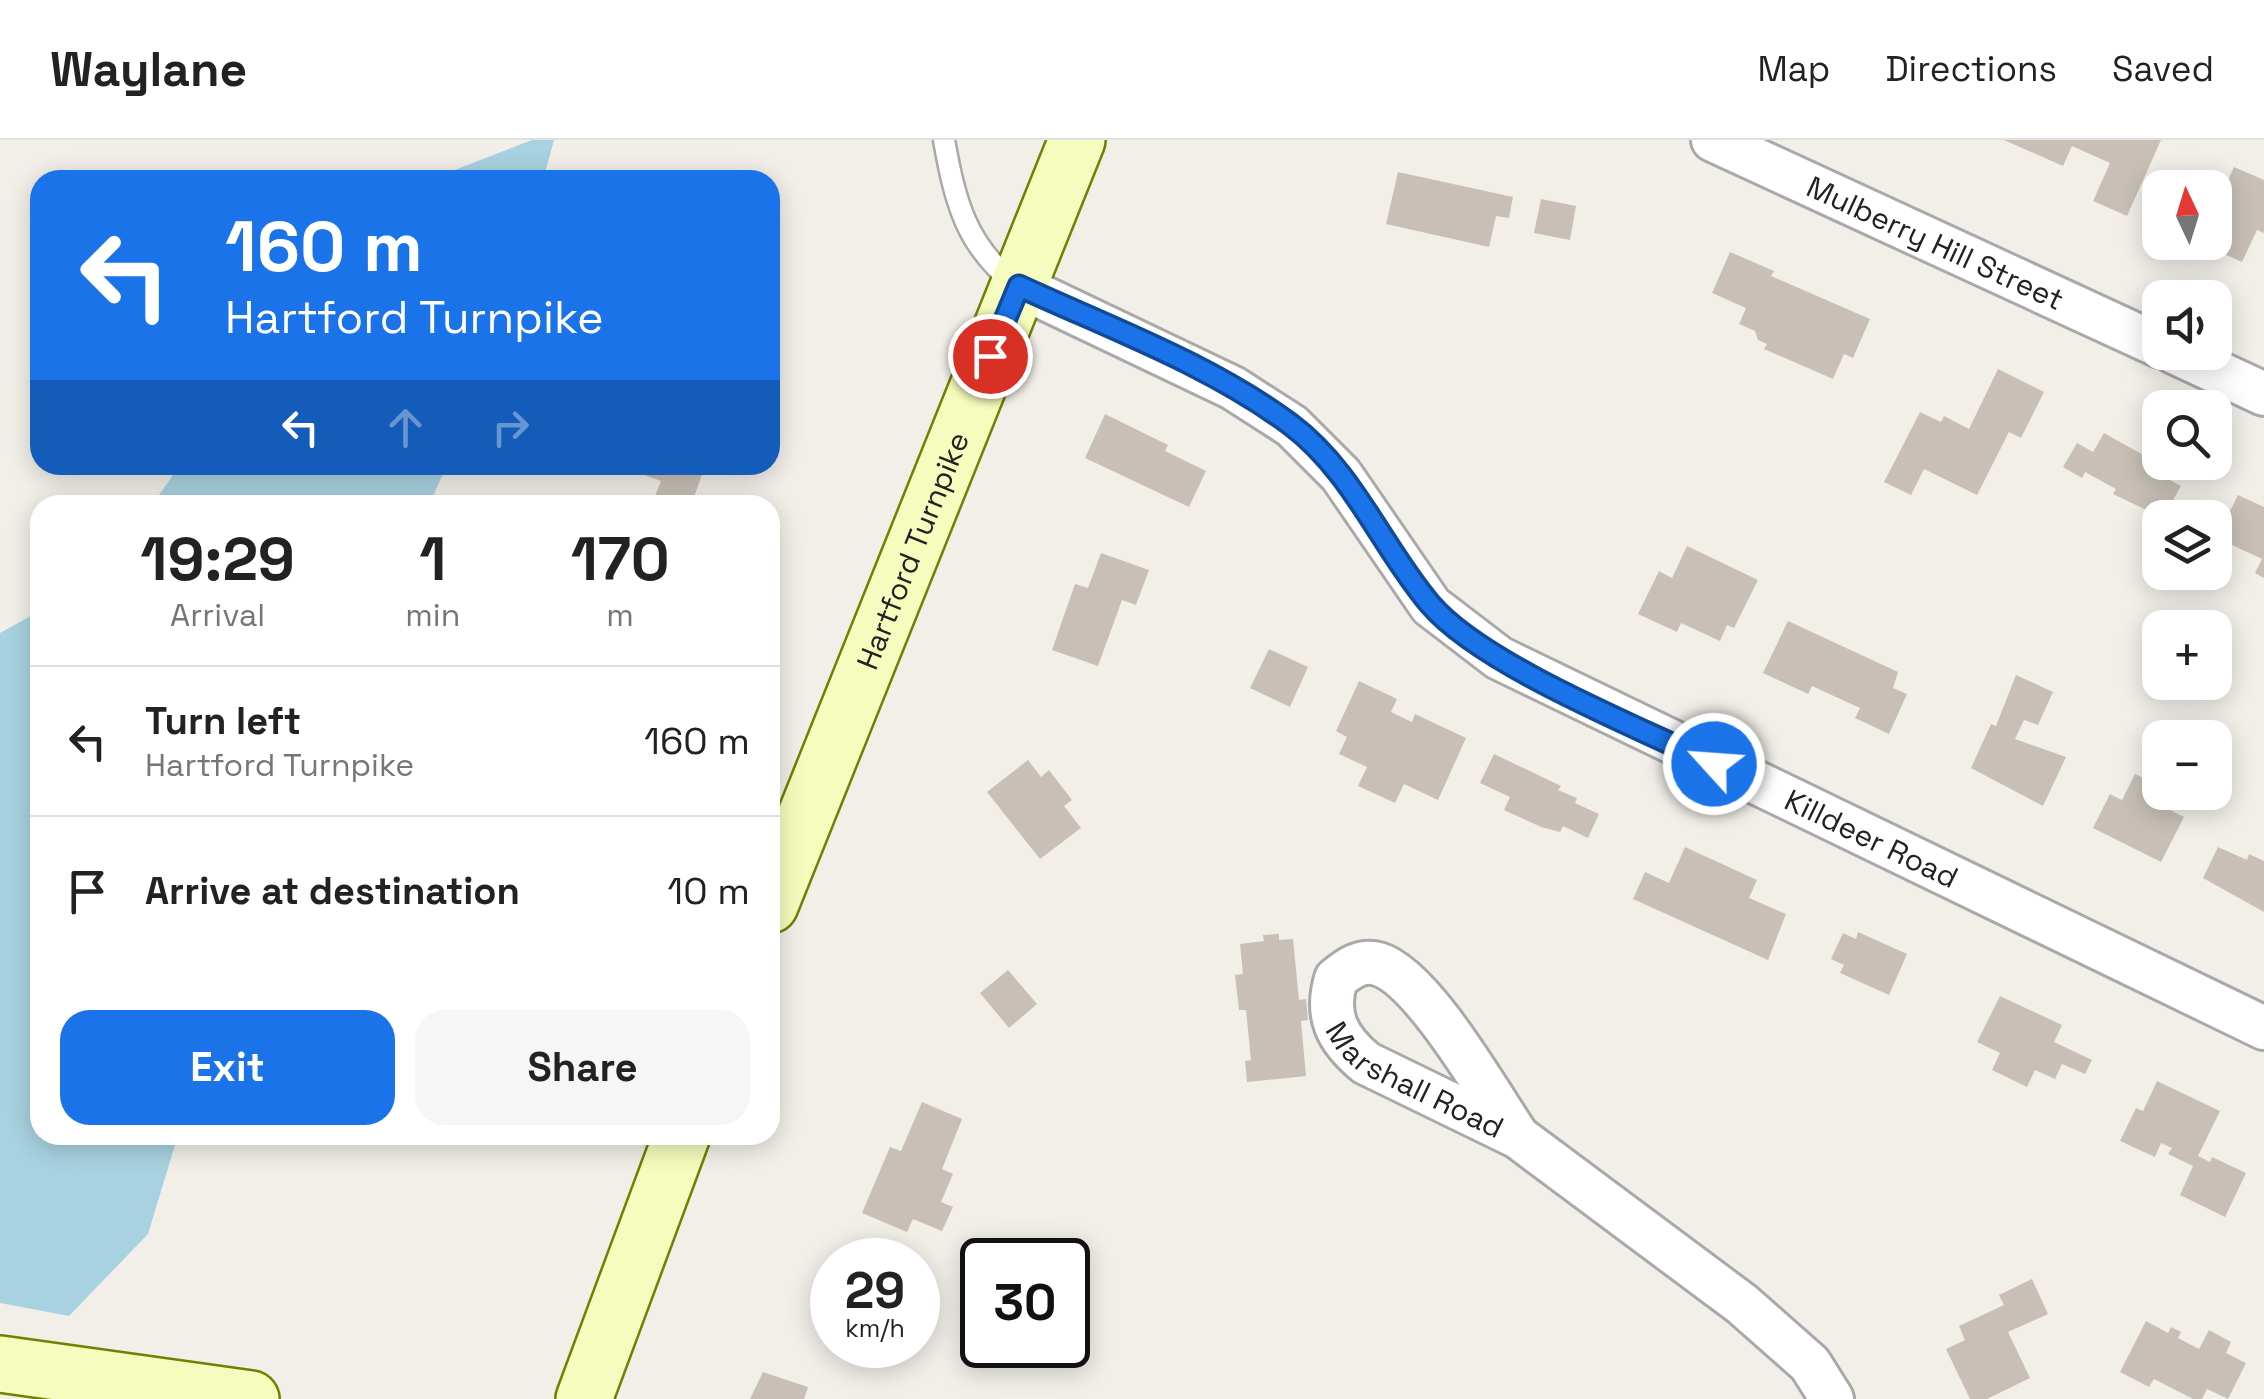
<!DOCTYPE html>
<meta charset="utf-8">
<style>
:root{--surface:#fff;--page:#f6f6f6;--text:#222;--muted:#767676;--line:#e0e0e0;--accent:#1a73e8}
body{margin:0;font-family:"Space Grotesk",sans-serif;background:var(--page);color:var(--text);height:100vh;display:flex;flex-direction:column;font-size:38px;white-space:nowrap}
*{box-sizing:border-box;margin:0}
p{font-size:32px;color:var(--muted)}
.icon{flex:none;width:55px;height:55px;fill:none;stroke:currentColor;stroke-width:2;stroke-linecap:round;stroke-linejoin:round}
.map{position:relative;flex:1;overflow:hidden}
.side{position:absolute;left:30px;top:355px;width:750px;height:650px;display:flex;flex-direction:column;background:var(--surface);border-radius:30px;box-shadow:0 5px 25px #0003}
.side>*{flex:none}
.top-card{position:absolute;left:30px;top:30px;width:750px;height:305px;border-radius:30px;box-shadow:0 5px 25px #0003;background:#1a73e8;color:#fff;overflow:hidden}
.needle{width:65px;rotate:356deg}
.buttons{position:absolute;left:2142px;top:30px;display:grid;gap:20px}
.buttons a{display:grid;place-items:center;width:90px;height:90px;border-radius:20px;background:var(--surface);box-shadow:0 5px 25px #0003;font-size:50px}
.speed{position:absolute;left:810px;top:1098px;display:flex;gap:20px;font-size:50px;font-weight:700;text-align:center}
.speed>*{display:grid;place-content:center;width:130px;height:130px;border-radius:50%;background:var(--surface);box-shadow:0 5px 25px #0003;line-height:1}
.speed small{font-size:25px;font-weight:400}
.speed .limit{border:5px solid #111;border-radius:15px;background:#fff;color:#111}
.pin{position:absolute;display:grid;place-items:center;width:85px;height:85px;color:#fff;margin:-42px;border:5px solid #fff;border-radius:50%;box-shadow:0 2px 10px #0007}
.me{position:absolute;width:110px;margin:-55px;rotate:296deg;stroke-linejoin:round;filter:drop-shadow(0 0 8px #0008)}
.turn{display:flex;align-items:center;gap:35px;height:210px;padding:0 30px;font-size:45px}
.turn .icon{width:130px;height:130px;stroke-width:2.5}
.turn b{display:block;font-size:70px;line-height:85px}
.lanes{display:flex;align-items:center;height:95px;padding:0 30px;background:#0003;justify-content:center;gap:50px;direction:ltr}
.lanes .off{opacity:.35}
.eta{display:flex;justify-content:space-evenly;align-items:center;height:170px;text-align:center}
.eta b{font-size:60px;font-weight:700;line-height:70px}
.primary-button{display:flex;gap:20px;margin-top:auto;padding:20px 30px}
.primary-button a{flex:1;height:115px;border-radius:30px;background:var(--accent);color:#fff;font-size:40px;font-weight:700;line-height:115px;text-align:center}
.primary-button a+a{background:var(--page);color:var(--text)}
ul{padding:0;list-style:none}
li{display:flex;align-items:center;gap:30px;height:150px;padding:0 30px;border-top:2px solid var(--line)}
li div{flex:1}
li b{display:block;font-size:38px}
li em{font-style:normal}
header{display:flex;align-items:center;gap:60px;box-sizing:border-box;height:140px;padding:0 50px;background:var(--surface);border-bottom:2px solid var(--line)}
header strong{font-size:48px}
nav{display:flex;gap:55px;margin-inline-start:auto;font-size:35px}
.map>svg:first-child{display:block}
.water{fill:#a8d2e1}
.building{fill:#c8c0b7}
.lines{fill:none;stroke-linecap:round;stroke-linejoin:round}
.lane-casing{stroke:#a9a9a9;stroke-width:25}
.street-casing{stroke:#a9a9a9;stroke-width:48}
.secondary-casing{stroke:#6e8101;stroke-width:60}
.lane{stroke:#fff;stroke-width:20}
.street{stroke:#fff;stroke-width:42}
.secondary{stroke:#f6fcbd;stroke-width:55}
.route-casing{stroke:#114b97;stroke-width:25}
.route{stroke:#1a73e8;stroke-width:18}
.labels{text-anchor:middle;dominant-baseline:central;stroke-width:8;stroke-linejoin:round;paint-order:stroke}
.street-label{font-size:30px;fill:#222;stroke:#fff}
</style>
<header>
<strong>Waylane</strong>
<nav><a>Map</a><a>Directions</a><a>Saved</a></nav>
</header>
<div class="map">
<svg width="2264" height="1259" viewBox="0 0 2264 1259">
<rect width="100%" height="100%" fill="#f2efe9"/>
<!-- water -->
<path class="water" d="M532 0H554L543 40H429Z
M180 325H447L429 365H152Z
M40 471V995H178L148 1094 69 1176 0 1163V493Z"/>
<!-- building -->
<path class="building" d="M2004 0H2161L2127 76 2093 61 2110 23 2072 6 2063 26Z
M2234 27 2264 40V93L2257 90 2242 122 2198 102H2215V69Z
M1398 32 1513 57 1509 78 1496 76 1489 107 1386 84Z
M1541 59 1576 66 1570 100 1534 93Z
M1730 112 1774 131 1771 136 1870 179 1853 218 1844 214 1833 239 1764 209 1767 204 1758 200 1755 191 1739 184 1746 168 1712 153Z
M1998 229 2044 252 2021 298 2009 292 1977 355 1924 329 1911 355 1884 342 1920 272 1941 282 1944 276 1969 289Z
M1105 274 1168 305 1165 311 1206 331 1189 367 1085 318Z
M2104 293 2154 321 2150 329 2181 346 2163 378 2113 354 2116 349 2085 332 2082 338 2063 327 2077 303 2093 312Z
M642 325H677L702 335 691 365 655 356 661 341 639 333Z
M2238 355 2264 367V438L2255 433 2262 419 2215 397 2220 368 2229 373Z
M1687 406 1758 440 1734 488 1727 485 1720 501 1681 483 1677 492 1638 474 1659 431 1672 438Z
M1101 413 1149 430 1136 465 1122 460 1098 526 1052 510 1075 444 1088 448Z
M1788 481 1898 532 1893 548 1907 554 1889 594 1855 578 1860 568 1812 546 1808 554 1763 533Z
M1269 509 1308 527 1290 567 1250 548Z
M2016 535 2053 552 2038 585 2024 580 2015 599 2066 617 2043 666 1971 628 1991 584 1996 586Z
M1359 541 1397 559 1391 572 1412 582 1415 574 1466 598 1438 660 1404 644 1395 663 1358 646 1367 627 1339 614 1347 597 1336 591Z
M1494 614 1561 646 1558 650 1577 658 1575 663 1599 674 1588 698 1563 686 1560 692 1541 687 1504 670 1510 657 1480 643Z
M1028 620 1041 637 1049 630 1072 660 1064 666 1081 688 1040 719 987 652Z
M2135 634 2154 643 2149 653 2161 659 2158 664 2184 677 2161 722 2093 688 2110 654 2122 660Z
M1685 707 1757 740 1749 758 1786 774 1768 820 1633 759 1645 732 1669 743Z
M2218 707 2247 720 2249 714 2264 721V772L2203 738Z
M1858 792 1907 814 1889 855 1840 833 1844 825 1831 819 1843 793 1856 799Z
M1279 794V800L1293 799 1299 860 1306 859 1308 880 1301 881 1306 936 1247 942 1245 921 1251 920 1246 870H1239L1235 835 1243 834 1240 804 1264 801 1263 795Z
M1008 830 1037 864 1009 888 980 853Z
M2000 856 2062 885 2054 902 2092 920 2085 934 2062 924 2055 939 2035 930 2027 947 1992 930 2000 913 1977 902Z
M2157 941 2220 971 2198 1016 2210 1022 2212 1017 2246 1033 2225 1077 2180 1055 2193 1026 2168 1014 2172 1008 2161 1003 2155 1017 2120 1001 2136 968 2143 971Z
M922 962 962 979 942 1029 953 1034 941 1062 953 1067 942 1091 913 1079 907 1092 862 1073 890 1007 901 1011Z
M2032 1139 2048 1174 2008 1192 2030 1238 1987 1259H1970L1946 1209 1965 1200 1959 1186 2004 1165 1999 1155Z
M2146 1181 2168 1193 2171 1187 2181 1192 2178 1198 2199 1209 2209 1190 2231 1202 2226 1213 2246 1223 2228 1259 2207 1249 2202 1259H2193L2154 1239 2149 1247 2120 1232Z
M763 1232 808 1247 804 1259H750Z"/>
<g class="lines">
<!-- lane casing -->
<g class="lane-casing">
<path id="lane" d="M944 0C955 61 966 107 1017 145"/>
</g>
<!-- street casing -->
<g class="street-casing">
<g id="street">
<path id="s1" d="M1713 0 2160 206"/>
<path id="s2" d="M1019 146 1233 248 1292 286 1341 335 1431 466 1499 518 2264 888"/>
<path d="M2174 212 2264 254"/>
<path id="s3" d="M1518 997C1490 956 1423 837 1378 824 1361 819 1348 829 1336 839 1325 876 1337 899 1366 923L1518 997 1742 1164 1810 1224 1832 1259"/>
</g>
</g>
<!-- secondary casing -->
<g class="secondary-casing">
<g id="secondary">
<path id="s4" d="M770 765 1077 0"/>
<path d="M0 1224 251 1259"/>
<path d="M584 1259 682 995"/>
</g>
</g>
<!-- lane -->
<use href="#lane" class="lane"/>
<!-- street -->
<use href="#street" class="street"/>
<!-- secondary -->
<use href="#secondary" class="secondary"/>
</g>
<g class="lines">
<!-- route casing -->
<g class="route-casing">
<path id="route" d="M990 216 1019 146C1110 188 1209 224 1290 284 1353 331 1381 406 1430 464 1482 525 1638 587 1714 624"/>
</g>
<!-- route -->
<use href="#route" class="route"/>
</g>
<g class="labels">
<!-- street labels -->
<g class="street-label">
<text stroke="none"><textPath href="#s1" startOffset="245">Mulberry Hill Street</textPath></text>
<text stroke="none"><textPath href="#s4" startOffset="382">Hartford Turnpike</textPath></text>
<text stroke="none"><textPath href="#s2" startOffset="1035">Killdeer Road</textPath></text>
<text stroke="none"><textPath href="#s3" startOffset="418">Marshall Road</textPath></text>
</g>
</g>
</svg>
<div class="buttons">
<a><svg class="needle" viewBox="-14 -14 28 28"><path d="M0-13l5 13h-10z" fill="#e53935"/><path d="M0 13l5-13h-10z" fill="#767676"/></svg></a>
<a><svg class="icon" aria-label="sound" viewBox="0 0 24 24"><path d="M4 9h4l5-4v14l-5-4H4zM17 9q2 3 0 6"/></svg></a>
<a><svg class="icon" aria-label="search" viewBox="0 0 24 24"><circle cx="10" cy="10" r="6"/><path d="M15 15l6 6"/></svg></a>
<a><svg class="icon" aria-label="layers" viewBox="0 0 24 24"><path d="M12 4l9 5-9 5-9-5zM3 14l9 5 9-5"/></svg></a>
<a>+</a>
<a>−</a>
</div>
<div class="speed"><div>29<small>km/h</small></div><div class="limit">30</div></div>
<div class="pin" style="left:990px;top:216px;background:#d93025"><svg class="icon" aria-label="arrive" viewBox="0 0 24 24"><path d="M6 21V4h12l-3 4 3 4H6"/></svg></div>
<svg class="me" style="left:1714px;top:624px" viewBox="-20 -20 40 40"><circle r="17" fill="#1a73e8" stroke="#fff" stroke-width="3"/><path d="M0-11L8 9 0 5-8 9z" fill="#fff"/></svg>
<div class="top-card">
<div class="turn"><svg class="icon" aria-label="left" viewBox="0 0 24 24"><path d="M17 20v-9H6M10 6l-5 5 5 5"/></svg><div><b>160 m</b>Hartford Turnpike</div></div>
<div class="lanes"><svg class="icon" aria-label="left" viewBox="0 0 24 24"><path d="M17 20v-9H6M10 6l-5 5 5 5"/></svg><svg class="icon off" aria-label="ahead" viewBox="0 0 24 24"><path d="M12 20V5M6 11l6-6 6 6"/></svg><svg class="icon off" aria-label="right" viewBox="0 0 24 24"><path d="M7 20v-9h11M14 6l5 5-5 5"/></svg></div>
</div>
<section class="side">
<div class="eta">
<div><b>19:29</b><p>Arrival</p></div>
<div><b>1</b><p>min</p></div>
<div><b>170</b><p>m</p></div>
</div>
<ul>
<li><svg class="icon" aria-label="left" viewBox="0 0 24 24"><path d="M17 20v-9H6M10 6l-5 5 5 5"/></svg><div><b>Turn left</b><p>Hartford Turnpike</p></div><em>160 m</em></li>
<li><svg class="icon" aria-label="arrive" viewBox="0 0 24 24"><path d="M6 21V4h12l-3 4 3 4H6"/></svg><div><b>Arrive at destination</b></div><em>10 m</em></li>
</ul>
<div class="primary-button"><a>Exit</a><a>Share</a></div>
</section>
</div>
